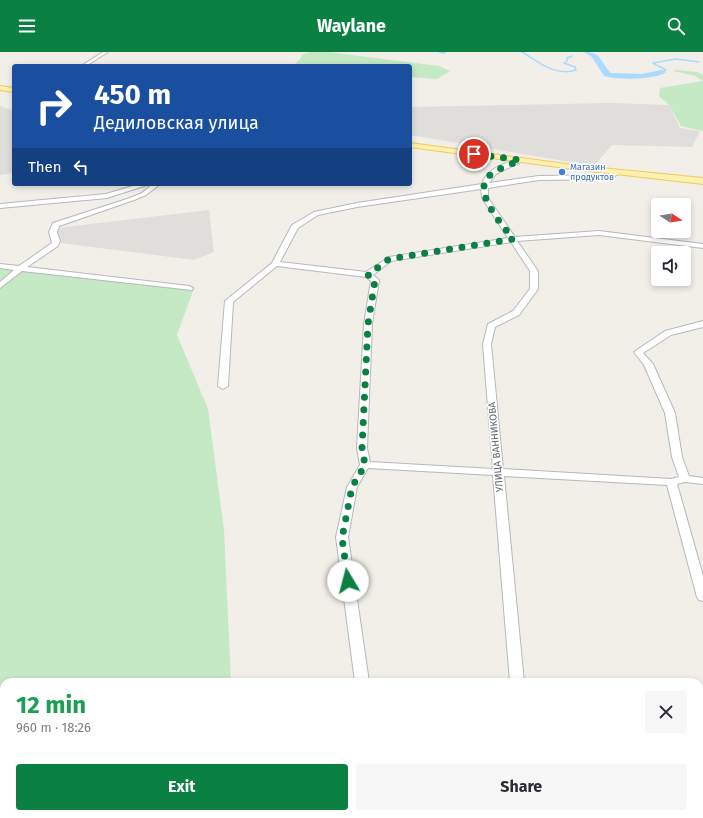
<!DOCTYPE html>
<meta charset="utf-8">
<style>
:root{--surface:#fff;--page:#f7f7f7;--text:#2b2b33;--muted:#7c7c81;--accent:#0b8043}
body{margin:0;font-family:"Fira Sans",sans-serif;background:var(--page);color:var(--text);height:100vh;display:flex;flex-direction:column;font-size:15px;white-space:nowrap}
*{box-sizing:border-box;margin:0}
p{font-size:13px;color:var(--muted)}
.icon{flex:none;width:22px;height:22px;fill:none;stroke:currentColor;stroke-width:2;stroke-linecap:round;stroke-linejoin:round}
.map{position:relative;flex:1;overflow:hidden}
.side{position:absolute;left:0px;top:626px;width:703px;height:140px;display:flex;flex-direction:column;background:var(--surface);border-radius:12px 12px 0 0;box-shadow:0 2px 6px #0003}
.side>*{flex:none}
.top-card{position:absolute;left:12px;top:12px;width:400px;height:122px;border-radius:4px;box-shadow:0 2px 6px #0003;background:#1a4fa0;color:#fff;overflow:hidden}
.needle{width:26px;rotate:102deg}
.controls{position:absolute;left:651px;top:146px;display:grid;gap:8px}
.controls a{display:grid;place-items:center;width:40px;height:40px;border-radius:4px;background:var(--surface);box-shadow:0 2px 6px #0003;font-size:20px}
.pin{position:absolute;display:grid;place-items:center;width:34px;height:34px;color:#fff;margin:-17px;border:2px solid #fff;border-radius:50%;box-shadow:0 1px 4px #0007}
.me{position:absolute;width:44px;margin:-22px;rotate:352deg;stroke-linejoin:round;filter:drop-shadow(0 0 3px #0008)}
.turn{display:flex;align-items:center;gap:14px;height:84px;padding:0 16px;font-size:18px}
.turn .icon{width:52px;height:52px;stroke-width:2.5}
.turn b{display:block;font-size:28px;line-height:34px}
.then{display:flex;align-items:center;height:38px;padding:0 16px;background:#0003;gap:8px;font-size:15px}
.round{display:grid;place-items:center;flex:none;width:42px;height:42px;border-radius:4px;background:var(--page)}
.summary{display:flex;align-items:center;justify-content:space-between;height:68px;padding:0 16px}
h1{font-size:24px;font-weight:700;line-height:30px;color:#1e9e55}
.button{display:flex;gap:8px;margin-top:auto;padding:8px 16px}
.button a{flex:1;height:46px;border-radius:4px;background:var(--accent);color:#fff;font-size:16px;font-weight:700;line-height:46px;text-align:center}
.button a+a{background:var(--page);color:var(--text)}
header{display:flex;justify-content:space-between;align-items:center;height:52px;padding:0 16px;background:var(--accent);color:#fff;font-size:18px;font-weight:700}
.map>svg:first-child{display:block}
.industrial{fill:#e0deda}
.green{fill:#c5e8c5}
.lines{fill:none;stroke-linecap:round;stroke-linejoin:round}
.stream{stroke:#aadaff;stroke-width:1.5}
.river{fill:#aadaff;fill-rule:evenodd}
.minor-casing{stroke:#b5b8bc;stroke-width:2}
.major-casing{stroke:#f2c960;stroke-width:2}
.minor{fill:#fff;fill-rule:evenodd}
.major{fill:#fff2af;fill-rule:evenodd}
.route{stroke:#0b8043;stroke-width:7;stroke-dasharray:0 12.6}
.shop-dot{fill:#3f7fe0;stroke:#fff;stroke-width:1.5}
.labels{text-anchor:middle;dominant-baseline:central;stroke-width:3;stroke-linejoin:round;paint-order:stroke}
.far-shop-label{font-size:9px;fill:#366cbe;stroke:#fff;text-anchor:start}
.street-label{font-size:10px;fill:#5f6368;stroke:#fff}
</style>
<header><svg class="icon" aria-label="menu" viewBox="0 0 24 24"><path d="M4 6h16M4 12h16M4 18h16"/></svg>Waylane<svg class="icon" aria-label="search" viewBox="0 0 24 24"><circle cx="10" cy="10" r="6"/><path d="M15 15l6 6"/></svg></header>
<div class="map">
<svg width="703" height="766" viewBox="0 0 703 766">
<rect width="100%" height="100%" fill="#f1efe8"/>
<!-- industrial -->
<path class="industrial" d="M612 51 669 53 680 76 700 79 692 95 612 93 594 114 410 83V55Z
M0 54 14 59V121L0 123Z
M209 158 214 200 194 208 61 191 57 176Z"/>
<!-- green -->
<path class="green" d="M310 0H328L439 14 450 19 437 27 410 25V14H298L295 12 301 6 302 3Z
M676 18 697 20 703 23V79L681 74 669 53 659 44 660 36 703 29 695 24 673 19Z
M0 212 194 236 177 283 208 357 224 478 231 630H4V762H216L190 766H0Z"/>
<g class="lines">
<!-- stream -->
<path class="stream" d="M522 0C539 10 555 25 576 18L575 15 564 11 567 9V6L572 4
M662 20 666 18 653 11 676 7 699 10"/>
<!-- river -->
<path class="river" d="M437 0H447L443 2Z
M584 0C602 0 600 10 611 21L642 22 662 18 666 20C656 28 617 28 604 24L592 5Z"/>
<!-- minor casing -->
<g class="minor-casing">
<path id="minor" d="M103 0H108L86 14H81Z
M520 106 522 107V109L496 122 489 131 539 124 608 123 619 118 622 120 609 127 539 128 488 136V146L515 185 599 179 703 192V196L599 183 517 189 538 219V237L519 263 495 275 491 292 503 417 671 427 679 425 672 405 665 361 644 313 634 300 665 279 703 269V275L671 283 643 301 653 312 675 361 682 405 689 424 703 426V432L685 430 677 432 703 524V549L699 548 697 545 667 433 504 424 524 630H510L493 423 368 416 357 435 348 485 369 630H355L336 485 347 435 360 413 357 396 364 272 371 229 366 225 277 214 233 250 228 334 223 337 218 334 225 249 272 211 292 173 314 160 357 151 482 132C486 117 506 110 520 106ZM481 137 482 146 508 186 389 205 366 220 280 210 298 176 318 163 357 155ZM511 190 530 219V237L513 259 488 272 483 292 493 417 370 410 367 396 372 272 379 228 373 223 391 209Z
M140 132H150L107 146 0 156V152L106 142Z
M153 132H160L146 143 134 148 59 174 57 180 60 189 58 194 27 215 189 234 193 236 192 238 22 219 0 236V230L14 218 0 216V212L19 214 52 191 49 180 53 171 130 146 142 141Z
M527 762H543L544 766H528Z"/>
</g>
<!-- major casing -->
<g class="major-casing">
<path id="major" d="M0 34 14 36V40L0 38Z
M410 91 581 114 703 126V132L581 118 410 95Z"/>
</g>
<!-- minor -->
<use href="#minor" class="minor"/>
<!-- major -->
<use href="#major" class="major"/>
</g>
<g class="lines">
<!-- route -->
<path class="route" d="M348 529 342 486 352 435 365 413 362 396 368 272 375 228 368 223 389 207 513 187C503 173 473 142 488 125 495 117 511 113 520 108L474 102"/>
</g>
<!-- markers -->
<circle class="shop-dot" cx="562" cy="120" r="4"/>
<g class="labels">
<!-- far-shop labels -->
<g class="far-shop-label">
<text x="570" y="115">Магазин<tspan x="570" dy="10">продуктов</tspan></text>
</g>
<!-- street labels -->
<g class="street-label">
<text transform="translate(496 395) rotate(-95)">УЛИЦА ВАННИКОВА</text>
</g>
</g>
</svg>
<div class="controls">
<a><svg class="needle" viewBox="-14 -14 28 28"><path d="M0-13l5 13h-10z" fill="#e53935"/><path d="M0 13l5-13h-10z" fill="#7c7c81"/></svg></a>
<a><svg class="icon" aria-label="sound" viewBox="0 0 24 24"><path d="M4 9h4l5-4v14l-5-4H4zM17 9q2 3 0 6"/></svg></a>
</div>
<div class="pin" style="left:474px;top:102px;background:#d93025"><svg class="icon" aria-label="arrive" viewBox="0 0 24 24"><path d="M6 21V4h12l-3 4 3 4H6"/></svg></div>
<svg class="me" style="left:348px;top:529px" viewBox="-20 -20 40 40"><circle r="19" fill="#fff"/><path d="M0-13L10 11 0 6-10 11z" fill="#0b8043"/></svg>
<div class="top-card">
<div class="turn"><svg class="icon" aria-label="right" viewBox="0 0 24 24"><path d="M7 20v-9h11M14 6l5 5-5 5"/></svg><div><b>450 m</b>Дедиловская улица</div></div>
<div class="then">Then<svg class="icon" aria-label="left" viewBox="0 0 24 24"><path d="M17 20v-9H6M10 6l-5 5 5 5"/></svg></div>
</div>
<section class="side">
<div class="summary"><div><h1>12 min</h1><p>960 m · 18:26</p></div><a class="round"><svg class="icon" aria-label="close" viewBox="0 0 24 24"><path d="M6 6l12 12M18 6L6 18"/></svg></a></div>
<div class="button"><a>Exit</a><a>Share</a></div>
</section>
</div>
